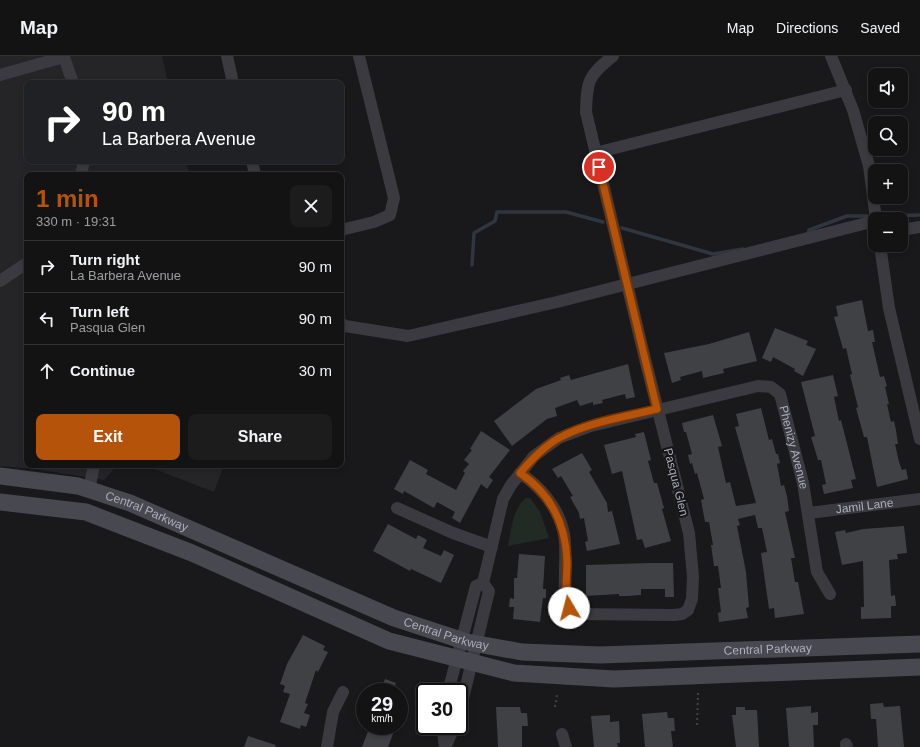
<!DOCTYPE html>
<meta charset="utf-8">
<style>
:root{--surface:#131314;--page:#1c1c1d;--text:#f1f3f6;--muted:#9d9ea0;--line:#323234;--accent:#b45309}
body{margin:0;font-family:Helvetica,sans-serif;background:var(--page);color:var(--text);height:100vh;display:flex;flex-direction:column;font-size:15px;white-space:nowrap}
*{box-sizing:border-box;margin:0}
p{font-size:13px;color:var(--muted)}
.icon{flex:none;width:22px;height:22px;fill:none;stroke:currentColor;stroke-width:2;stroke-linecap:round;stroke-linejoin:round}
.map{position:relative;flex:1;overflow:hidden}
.panel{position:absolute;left:24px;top:116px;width:320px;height:296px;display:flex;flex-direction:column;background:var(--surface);border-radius:8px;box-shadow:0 2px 6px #0003,0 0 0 1px var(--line)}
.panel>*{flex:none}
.guide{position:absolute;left:24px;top:24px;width:320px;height:84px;border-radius:8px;box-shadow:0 2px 6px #0003,0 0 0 1px var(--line);background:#202124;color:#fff;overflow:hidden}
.buttons{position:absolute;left:868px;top:12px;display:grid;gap:8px}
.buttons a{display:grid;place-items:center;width:40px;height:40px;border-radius:8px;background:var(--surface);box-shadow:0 2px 6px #0003,0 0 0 1px var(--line);font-size:20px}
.speed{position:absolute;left:356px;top:627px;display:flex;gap:8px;font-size:20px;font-weight:700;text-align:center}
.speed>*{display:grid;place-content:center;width:52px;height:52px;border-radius:50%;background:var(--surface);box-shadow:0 2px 6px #0003,0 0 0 1px var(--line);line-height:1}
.speed small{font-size:10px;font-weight:400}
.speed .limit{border:2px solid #111;border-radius:6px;background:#fff;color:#111}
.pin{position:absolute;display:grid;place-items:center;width:34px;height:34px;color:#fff;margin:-17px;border:2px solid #fff;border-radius:50%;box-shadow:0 1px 4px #0007}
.me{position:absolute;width:44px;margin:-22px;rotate:352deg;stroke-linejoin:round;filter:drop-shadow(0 0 3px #0008)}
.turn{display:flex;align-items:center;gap:14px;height:84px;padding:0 12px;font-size:18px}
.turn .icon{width:52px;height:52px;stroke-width:2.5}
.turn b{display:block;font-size:28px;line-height:34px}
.round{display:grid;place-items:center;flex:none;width:42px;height:42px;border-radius:8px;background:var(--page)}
.summary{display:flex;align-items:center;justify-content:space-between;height:68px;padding:0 12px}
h1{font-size:24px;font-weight:700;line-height:30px;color:var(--accent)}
.button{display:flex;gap:8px;margin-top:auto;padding:8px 12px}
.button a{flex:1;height:46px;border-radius:8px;background:var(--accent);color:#fff;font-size:16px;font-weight:700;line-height:46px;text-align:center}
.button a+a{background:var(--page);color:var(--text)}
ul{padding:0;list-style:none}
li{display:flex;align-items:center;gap:12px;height:52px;padding:0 12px;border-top:1px solid var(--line)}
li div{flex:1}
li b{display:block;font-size:15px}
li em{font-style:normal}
header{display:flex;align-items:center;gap:24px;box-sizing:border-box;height:56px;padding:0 20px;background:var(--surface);border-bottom:1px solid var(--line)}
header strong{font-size:19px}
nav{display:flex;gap:22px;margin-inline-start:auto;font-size:14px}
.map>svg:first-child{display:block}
.built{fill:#252528}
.green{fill:#212a23}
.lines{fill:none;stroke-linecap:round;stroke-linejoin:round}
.stream{stroke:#2e3640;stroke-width:3.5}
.building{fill:#404145}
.path{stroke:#404147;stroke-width:2;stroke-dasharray:2 3;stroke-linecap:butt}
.street{stroke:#3a3a40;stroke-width:12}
.secondary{stroke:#484950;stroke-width:17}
.route-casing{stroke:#753606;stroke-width:10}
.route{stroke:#b45309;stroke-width:7}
.labels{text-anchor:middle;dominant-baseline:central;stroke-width:4;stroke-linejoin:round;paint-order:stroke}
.street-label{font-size:12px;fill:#abaebb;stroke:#141416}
</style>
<header>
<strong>Map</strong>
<nav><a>Map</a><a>Directions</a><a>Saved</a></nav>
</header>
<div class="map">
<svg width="920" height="691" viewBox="0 0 920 691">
<rect width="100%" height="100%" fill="#19191b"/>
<!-- built -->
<path class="built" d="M0 0H162L168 27H27V105H186L189 119H27V409H117L104 424 35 413 0 410Z
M144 409H224L214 436Z"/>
<!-- green -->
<path class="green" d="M526 442H530L540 456 549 482 508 490C511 474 513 452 526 442Z"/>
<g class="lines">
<!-- stream -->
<path class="stream" d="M885 160 920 159
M622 172 713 198 743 193
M808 179 809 174 847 160H867
M472 209 474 177 495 165 497 156H566L603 166"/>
</g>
<!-- building -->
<path class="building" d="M862 244 868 275 873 274 875 286H872L880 321 884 320 887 330 885 331 889 348H887L891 366 894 365 896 374 898 388H895L899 406 902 414 906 413 908 423 877 431 867 381H864L856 352 858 351 850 319 852 318 846 292 843 293 834 261 838 260 836 250Z
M775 272 808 285 806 289 816 293 803 320 794 315 795 313 773 301 771 306 762 302Z
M749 276 757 305 723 313 724 317 703 322 702 315 680 321 681 324 672 327 664 297 709 288Z
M628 308 635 341 626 343 625 338 602 344 603 347 593 349V346L580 350 577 344 555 352 557 360 547 363 512 390 494 365 536 333 561 324 560 322 569 319 571 324Z
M833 319 838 340 834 341 839 365 841 364 856 423 851 424 853 432 824 438 822 429 826 428 821 404H818L811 381 815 380 801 326Z
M761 352 769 384 772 383 776 398H778L780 407 777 408 781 430 784 429 787 440 789 455 785 456 795 502H791L795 526H798L804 558 775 562 774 552 769 553 761 497 767 496 762 472H758L755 459 738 463 740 469 737 470 746 516 749 551 746 552 748 562 719 566 718 557 721 556 718 532H721L718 510H714L711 489H713L709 466H705L701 444 704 443 697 417 695 418 692 407 690 408 688 399 692 398 686 376H684L682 367 713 359 722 390 718 391 726 427 730 426 736 450 756 447 735 371 739 370 736 358Z
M481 375 510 394 489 421 493 424 487 433 481 428 460 467 452 462 455 456 437 446 434 452 404 435 403 438 394 433 410 404 428 414 426 418 456 434 465 417 463 415 469 408 464 404 472 394 470 393Z
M644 376 651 404 648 405 654 427H657L664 452 662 453 671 485 645 492 642 483 637 484 622 415 612 418 604 389 636 381 635 378Z
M582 397 592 414 589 416 607 447 608 456 612 455 620 488 587 495 585 486 588 485 584 462 580 463 579 457 570 441 573 440 561 420 558 422 552 413Z
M388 468 416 483 418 479 427 484 423 492 441 500 444 494 454 499 441 527 411 513 410 515 373 495Z
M904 470 907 497 897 498 898 503 889 504 891 540 895 539 896 550H891V562L861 563V551H864L863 505 842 509 835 476 845 474 846 477 863 473Z
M519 498 545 500 543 533H546V542H543L540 566 513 563 514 551H509L510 542 514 543V522H517Z
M651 507H673L674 541H665V533H641V539L628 540H619V538L586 540V509Z
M303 579 325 590 323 594 328 596 318 616 316 614 305 647 308 648 304 657 310 659 306 671 301 669 300 673 280 666 290 638 283 636 285 630 280 628 287 608Z
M385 623 396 627 393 636H380Z
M883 647 884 651 900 650 904 691H878L876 663H871L870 648Z
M811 650V657L818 656V669H813L814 691H789L786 652Z
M496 651H520L521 657H527L528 670H522V691H498Z
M736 651H745V654H757L759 691H736L732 659H736Z
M667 656 668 662H674L675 675H671L673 691H645L642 658Z
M610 659V666L619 665 620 687H617L618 691H594L591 660Z
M370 670H396L388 691H362Z
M248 680 276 689 275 691H244Z"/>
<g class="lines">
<!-- path -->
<path class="path" d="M555 651 557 639
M697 669 698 637"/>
<!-- street -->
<g class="street">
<path d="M227 0 233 27"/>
<path d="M831 0 853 54 869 110 876 163"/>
<path d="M0 19 64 1 73 27"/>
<path d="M595 97 846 34"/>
<path d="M252 105 255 119"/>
<path d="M81 119 84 105"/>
<path d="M341 174 374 166 390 159 394 142 359 0"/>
<path d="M901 174 920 171"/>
<path d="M880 189 889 252 920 383"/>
<path d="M0 225 27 207"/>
<path d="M341 267 345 270 408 280 557 246 875 165"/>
<path d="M520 417C541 431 559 452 564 478 568 497 561 538 568 551 570 554 573 556 575 558L674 559 682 558 688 554 692 543 693 521 689 477 644 299 586 56C587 24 588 20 613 0"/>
<path d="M89 434 94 409"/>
<path d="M397 452 453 477 492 491"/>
<path id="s1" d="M809 457 920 443"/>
<path id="s2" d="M448 636 476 530 483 527 503 443 511 429 534 400 559 382 591 370 758 330 771 331 780 338 803 427 817 516 830 538"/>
<path d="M459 659 489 535 483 527"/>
<path d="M442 670 445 691"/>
<path d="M562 678 566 691"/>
<path d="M846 688 847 691"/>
<path d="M327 691 333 656 343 636"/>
<path d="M445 691 455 670"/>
</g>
<!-- secondary -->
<g class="secondary">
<path id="s3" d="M0 420 78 430 130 447 394 562 467 586 522 596 600 599 920 588"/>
<path d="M0 446 86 456 192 497 389 585 514 617 614 623 920 611"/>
</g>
</g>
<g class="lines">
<!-- route casing -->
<g class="route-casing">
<path id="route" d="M569 552C564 537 567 522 567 506 566 469 551 438 520 417 531 404 543 391 559 382 588 366 625 361 657 353L599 111"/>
</g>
<!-- route -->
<use href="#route" class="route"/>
</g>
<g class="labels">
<!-- street labels -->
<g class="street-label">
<text stroke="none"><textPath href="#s2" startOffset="573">Phenizy Avenue</textPath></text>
<text transform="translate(676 426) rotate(76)">Pasqua Glen</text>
<text stroke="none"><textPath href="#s1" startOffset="56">Jamil Lane</textPath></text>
<text stroke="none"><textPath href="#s3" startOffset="152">Central Parkway</textPath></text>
<text stroke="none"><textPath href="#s3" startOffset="476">Central Parkway</textPath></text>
<text stroke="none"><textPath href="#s3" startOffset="800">Central Parkway</textPath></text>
</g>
</g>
</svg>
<div class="buttons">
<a><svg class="icon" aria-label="sound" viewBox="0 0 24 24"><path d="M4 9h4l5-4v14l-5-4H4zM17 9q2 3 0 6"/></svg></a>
<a><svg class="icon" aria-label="search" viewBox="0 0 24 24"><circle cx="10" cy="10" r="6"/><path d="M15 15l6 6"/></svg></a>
<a>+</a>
<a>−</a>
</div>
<div class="speed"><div>29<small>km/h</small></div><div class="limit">30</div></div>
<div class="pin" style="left:599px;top:111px;background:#d93025"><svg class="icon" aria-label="arrive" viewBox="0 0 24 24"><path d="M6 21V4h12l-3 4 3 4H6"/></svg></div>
<svg class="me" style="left:569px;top:552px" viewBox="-20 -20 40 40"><circle r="19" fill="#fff"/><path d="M0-13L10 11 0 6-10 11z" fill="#b45309"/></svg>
<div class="guide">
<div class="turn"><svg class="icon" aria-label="right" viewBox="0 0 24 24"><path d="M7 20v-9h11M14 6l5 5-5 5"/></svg><div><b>90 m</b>La Barbera Avenue</div></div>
</div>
<section class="panel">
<div class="summary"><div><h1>1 min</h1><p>330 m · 19:31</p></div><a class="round"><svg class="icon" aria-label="close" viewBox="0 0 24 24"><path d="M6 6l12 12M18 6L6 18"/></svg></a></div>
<ul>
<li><svg class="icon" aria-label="right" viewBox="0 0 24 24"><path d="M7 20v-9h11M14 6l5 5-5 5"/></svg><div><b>Turn right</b><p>La Barbera Avenue</p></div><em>90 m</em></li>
<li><svg class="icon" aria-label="left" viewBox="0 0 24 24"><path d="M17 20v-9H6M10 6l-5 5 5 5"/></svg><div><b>Turn left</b><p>Pasqua Glen</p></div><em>90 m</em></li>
<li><svg class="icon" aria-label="ahead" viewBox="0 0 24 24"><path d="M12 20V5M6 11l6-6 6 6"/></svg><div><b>Continue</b></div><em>30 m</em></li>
</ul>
<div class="button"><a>Exit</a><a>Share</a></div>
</section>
</div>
